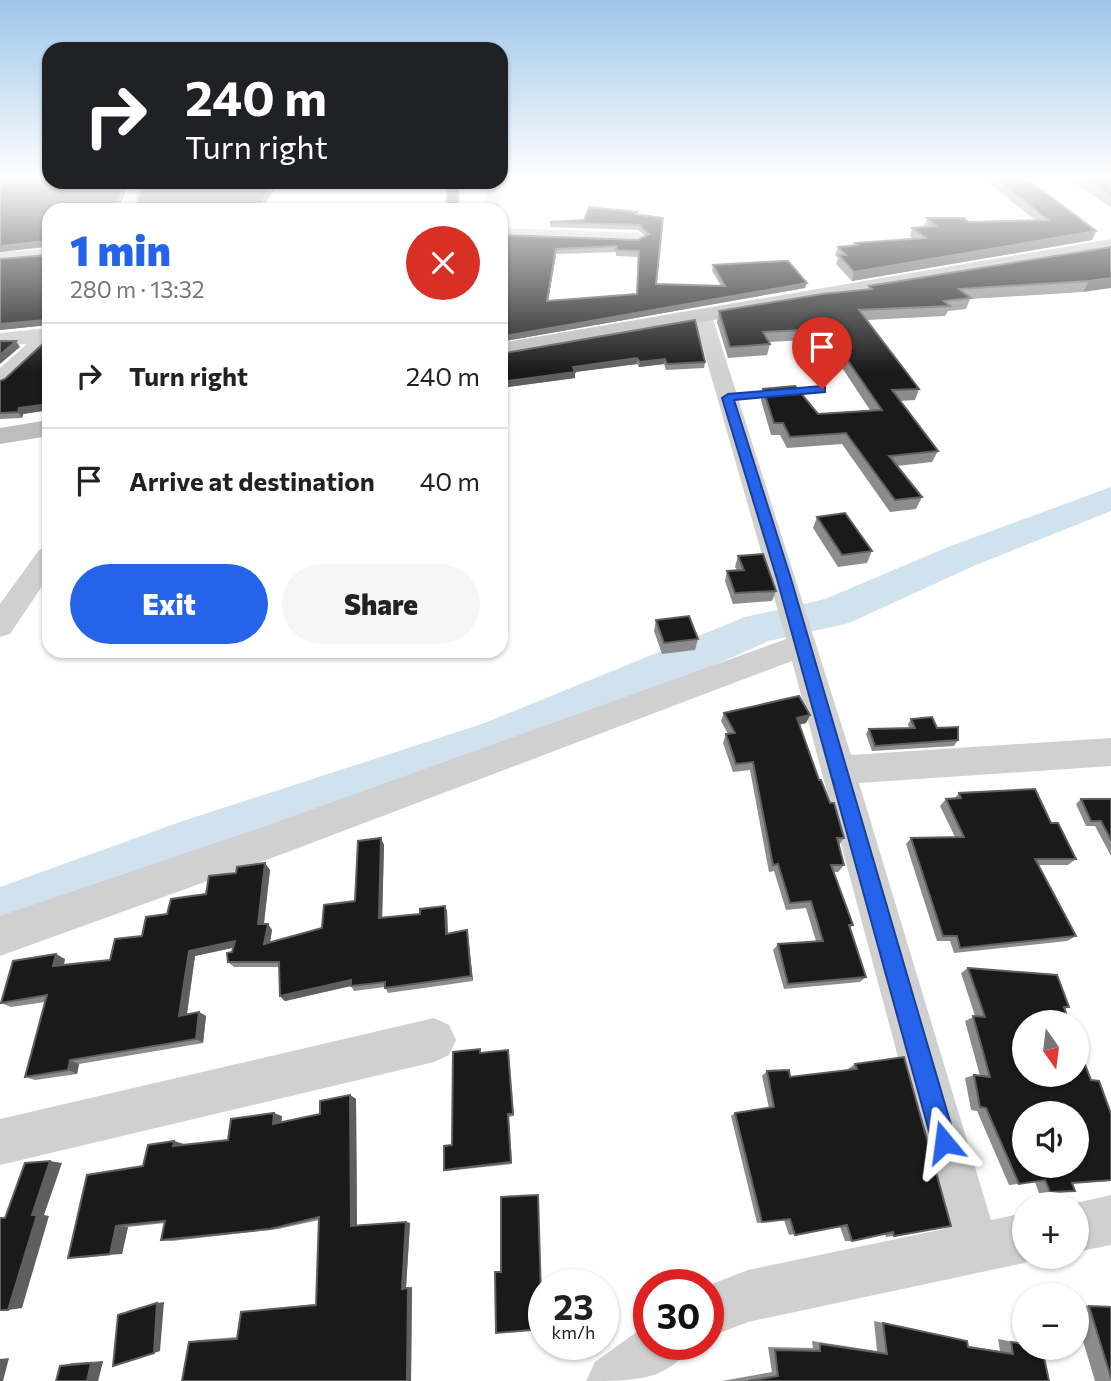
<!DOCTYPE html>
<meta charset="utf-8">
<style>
:root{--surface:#fff;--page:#f6f6f6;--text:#222;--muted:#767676;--line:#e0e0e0;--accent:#2563eb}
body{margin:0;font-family:Commissioner,sans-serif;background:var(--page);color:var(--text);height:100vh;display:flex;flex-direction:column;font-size:26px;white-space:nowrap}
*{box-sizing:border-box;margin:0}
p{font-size:23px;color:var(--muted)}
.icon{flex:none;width:38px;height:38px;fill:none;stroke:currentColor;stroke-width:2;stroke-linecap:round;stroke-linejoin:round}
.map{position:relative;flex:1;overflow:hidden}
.drawer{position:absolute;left:42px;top:203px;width:466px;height:455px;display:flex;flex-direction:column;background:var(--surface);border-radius:21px;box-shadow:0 2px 5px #0004}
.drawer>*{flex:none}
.top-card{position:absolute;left:42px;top:42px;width:466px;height:147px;border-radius:21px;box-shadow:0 2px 5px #0004;background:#202124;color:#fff;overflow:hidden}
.needle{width:46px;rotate:166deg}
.fabs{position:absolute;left:1012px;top:1010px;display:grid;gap:14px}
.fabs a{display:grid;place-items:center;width:77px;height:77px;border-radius:50%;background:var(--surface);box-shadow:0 2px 5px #0004;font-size:35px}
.speed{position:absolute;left:528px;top:1269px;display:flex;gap:14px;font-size:35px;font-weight:700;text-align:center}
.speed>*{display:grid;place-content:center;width:91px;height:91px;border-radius:50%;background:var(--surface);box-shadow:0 2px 5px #0004;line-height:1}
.speed small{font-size:18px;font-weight:400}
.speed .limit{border:10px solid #d22;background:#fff;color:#111}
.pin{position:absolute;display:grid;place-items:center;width:60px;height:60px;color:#fff;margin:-72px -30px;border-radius:50% 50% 50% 0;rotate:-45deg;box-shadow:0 0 7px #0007}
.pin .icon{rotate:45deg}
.me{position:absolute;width:77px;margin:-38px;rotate:344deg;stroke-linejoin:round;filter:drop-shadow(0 0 5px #0008)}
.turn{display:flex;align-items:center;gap:24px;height:147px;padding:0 28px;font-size:32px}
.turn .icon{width:91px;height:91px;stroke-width:2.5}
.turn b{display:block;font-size:49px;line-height:60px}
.round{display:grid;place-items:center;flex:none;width:74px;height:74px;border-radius:37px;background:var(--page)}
.summary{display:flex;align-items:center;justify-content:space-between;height:119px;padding:0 28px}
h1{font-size:42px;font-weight:800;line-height:52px;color:var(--accent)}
.cta{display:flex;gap:14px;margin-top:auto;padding:14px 28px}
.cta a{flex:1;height:80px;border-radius:42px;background:var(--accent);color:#fff;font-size:28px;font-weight:800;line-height:80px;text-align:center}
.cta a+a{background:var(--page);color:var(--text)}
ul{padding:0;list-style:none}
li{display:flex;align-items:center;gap:21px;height:105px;padding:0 28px;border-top:2px solid var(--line)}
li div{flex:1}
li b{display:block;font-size:26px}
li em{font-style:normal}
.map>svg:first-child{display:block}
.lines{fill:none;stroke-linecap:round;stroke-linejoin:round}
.river{fill:#cfe2ee;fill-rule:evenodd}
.lane{fill:#d0d0d0;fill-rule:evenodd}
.street{fill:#d0d0d0;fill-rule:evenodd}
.secondary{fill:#bdbdbd;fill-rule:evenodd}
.wall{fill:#8c8c8c;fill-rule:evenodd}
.shaded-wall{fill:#5f5f5f}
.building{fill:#1a1a1a;stroke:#5f5f5f;stroke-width:2;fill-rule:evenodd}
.route{fill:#2563eb;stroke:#184099;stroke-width:2}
</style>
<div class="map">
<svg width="1111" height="1381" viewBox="0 0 1111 1381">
<rect width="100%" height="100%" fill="#fff"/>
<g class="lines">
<!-- river -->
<path class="river" d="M1111 487V511L976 565 849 623 769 641 512 754 186 869 0 943V887L180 822 482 724 745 617 825 599 948 547Z"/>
<!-- lane -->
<path class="lane" d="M822 386 826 387V391L728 401 723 398 728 395Z"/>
<!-- street -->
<path class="street" d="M0 178H18L0 183Z
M132 182H146L136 210H120Z
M487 182H501L500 210H485Z
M500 228 638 233 646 238 638 243 500 238Z
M49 249V259L0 262V252Z
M703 310 712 316 851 755 1111 738V766L859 783 991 1220 1024 1213V1256H1040L1024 1263 748 1322 709 1337V1285L748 1270 944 1229 792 661 277 856 0 956V916L277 822 786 639 694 316Z
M49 328V345L7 383 0 385V368L27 344 0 345V333Z
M49 547V576L10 634 0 637V604L39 550Z
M434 1018 449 1025 456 1040 449 1055 434 1062 0 1165V1119Z
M1111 1195V1245L1076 1252V1204H1071Z
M649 1323V1344H691C670 1381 633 1381 586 1381L595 1362Z"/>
<!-- secondary -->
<path class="secondary" d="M1111 239V251L500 357V343Z
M49 420V436L0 444V428Z"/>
</g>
<!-- wall -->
<path class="wall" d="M986 178H1026L1096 231 1092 240 852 281 836 264 838 258 835 255 838 247 854 246 855 243 913 239 910 236 912 228 924 226 927 218 969 222 1035 220 985 180Z
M1071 178H1111V207L1070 180Z
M0 180 49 182H129L120 207H135L144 182H316L314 185 275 187 262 210H49V410L23 414 22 418 0 419V381L5 379 48 339V325L0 330 48 255 47 247 0 252Z
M636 214 663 218 656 284 721 286 712 271 713 265 805 288 500 342V235L638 240 645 236 638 230 550 227V222L584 220ZM616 252V256L638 257 637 294 548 301 556 254Z
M1111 247 1083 292 970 299 966 309 948 311 945 316 867 320 919 389 915 400 900 401 938 451 932 462 897 466 922 497 916 509 890 512 842 444 787 448 780 435H771L761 400 763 389 818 414 870 410 823 339 769 342 770 344 767 355 728 358 717 322 719 311 868 289 869 286Z
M695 320 705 362 704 368 666 370 664 364 639 367 637 364 575 372V378L500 388Z
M817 517 872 551 867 563 838 567 813 528Z
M738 556 776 591 772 601 733 604 725 581 727 571 737 570 735 567Z
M656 620 698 639 695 650 662 654 654 631Z
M724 713 810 715 806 723 799 725 819 780 844 838 839 845 844 865 838 872H834L853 925 850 928 866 977 860 982 784 989 773 950 778 944 816 941 806 908 786 910 774 871 769 872 750 770 733 772 723 743 726 734H728L721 721Z
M911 719 937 728 958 740 954 746 872 751 866 734 869 729 909 728 908 724Z
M959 793 1051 823 1076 859 1068 865H1038L1076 936 1067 941 954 953 950 941H937L906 844 911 838 955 837 940 806 946 799H954Z
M1081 799H1111V856L1095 826H1086L1076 804Z
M381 838 384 845 382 918 420 914 445 906 447 911 448 934 468 936 473 981 388 993 385 987 354 991 351 986 285 1001 280 996 279 967H234L228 962 233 948 195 956 187 1014 199 1012 206 1016 203 1043 79 1064 77 1074 35 1080 25 1077 45 1002 11 1007 1 1003 65 959 64 965 110 960 142 936 167 914 206 894 270 870 264 924H268L272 930 270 942 322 928 355 901Z
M968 968 1069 1007 1065 1009 1091 1080 1111 1114V1181L1072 1183 1075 1191 1064 1192 1039 1193 1035 1182 1009 1185 977 1111 971 1110 965 1078 974 1075 980 1076 965 1021 975 1016 961 973Z
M508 1050 514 1116 509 1117 512 1164 446 1171 444 1170 481 1053Z
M855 1064 894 1236 886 1237 885 1234 852 1241H845L840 1227 789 1235 784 1220 757 1223 731 1116 735 1113 769 1108 762 1076 767 1071 790 1077 849 1070 848 1069Z
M350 1095 356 1099 357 1225 406 1222 410 1223 406 1288 412 1287 411 1381H182L189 1342 200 1340 238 1337 241 1312 316 1304 319 1220 278 1229 172 1241 161 1240 165 1223 128 1227 122 1254 82 1258H68L143 1166 174 1141 184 1145 228 1140 282 1116 281 1122 320 1114Z
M1076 1305 1111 1307V1381H1095L1076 1318Z
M874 1321 967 1341 968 1346 1000 1351 998 1339 1024 1344 1049 1381H722L772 1372 768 1347 813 1348 812 1341 877 1351Z
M103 1361 98 1381 60 1366 72 1363Z"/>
<!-- shaded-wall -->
<path class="shaded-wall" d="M125 182H129L119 210 116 207Z
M273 182 275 187 262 210H258Z
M1096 231 1092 240 852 281 854 272Z
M46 241 49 246 0 252V246Z
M556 249V254L547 307V301Z
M1111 278V288L1083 292 1089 281Z
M807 283 805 288 500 342V337Z
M46 320 49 325 0 330V324Z
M16 341 20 347 0 364V355Z
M637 358V364L575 372V378L500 388V382L573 367Z
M665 359 664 364 639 367 640 362Z
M49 404V410L23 414 22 418 18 412 19 408Z
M810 715 806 723 793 726 797 718Z
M381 838 384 845 382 924 379 918Z
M265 863 270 870 263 930 258 924Z
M445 906 447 911 448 939 446 934Z
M268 924 272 930 269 949 264 944Z
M467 930 468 936 473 981 471 976Z
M235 941 240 946 195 956 186 1020 179 1016 189 951Z
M56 954 65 959 62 971 53 966Z
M351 980 355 985 285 1001 280 996Z
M199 1012 206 1016 203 1043 196 1039Z
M70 1060 79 1064 77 1074 68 1070Z
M350 1095 356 1099 357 1226H351Z
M274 1113 282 1116 281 1127 273 1124Z
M174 1141 184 1144 183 1149 173 1146Z
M50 1161 62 1163 44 1215 49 1216 22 1308 8 1310 32 1215Z
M406 1222 410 1223 406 1288 402 1289Z
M116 1226 128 1227 122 1254H110Z
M412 1287 411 1381H407L408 1288Z
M164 1302 160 1351 113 1366 157 1303Z
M9 1358 3 1381H0V1359Z
M103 1361 98 1381H87L91 1363Z"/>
<!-- building -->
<path class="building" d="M7 178H49V182H125L116 207H135L144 182H273L258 210H49V404L19 408 18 412 0 413V381L5 379 48 339V322L46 320 0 324V259L48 255 46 241 0 246V180Z
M996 178H1026L1096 231 854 272 839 255H846L838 247 858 245 855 243 926 238 912 228 936 226 927 218H964L969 222 1048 220Z
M1085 178H1111V195Z
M449 183H458L459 210H445Z
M589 207 637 212 635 214 663 218 656 284 725 286 713 265 783 261H788L807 283 500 337V235L638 240 649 234 639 225 550 222 584 220ZM617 246 616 250 639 251 637 294 547 301 556 249Z
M1111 247V278L1089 281 959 289 971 298 944 301 950 306 859 310 919 389 892 390 938 451 889 456 922 497 895 500 846 433 790 437 783 423H774L763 389 795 386 818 414 882 410 826 329 763 332 770 344 730 347 719 311 822 294 872 289 869 286Z
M695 320 705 362 667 364 665 359 640 362 637 358 573 367 575 372 500 382V354Z
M0 341H16L0 355Z
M845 513 872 551 842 555 817 517Z
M763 554 776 591 735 593 727 571 744 570 738 556Z
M689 616 698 639 664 643 656 620Z
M799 696 810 715 797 718 819 780H821L830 803H834L844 838H837L844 865H831L853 925H849L866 977 788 984 778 944 823 941 811 901 790 903 778 864 773 865 753 762 736 764 726 734 735 733 724 713Z
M932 717 937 728 958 727V740L875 746 869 729 915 728 911 719Z
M1035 789 1051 823H1058L1076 859H1035L1076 936 960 948 957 936H943L911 838 964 837 946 799 961 798 959 793Z
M1081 799H1111V840L1101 821H1091Z
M381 838 379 918 420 914V909L445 906 446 934 467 930 471 976 385 988V982L351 986V980L280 996 279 962H228L227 953 232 952 235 941 189 951 179 1016 199 1012 196 1039 70 1060 68 1070 25 1077 47 995 1 1003 13 961 56 954 53 966 110 960 115 939 142 936 146 917 167 914 171 899 206 894 209 876 236 873 237 867 265 863 258 924H268L264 944 322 928 324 905 355 901 358 841Z
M968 968 1057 975 1069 1007H1064L1069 1022H1024V1074H1076V1041L1091 1080 1099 1081 1111 1114V1180L1072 1183 1075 1191 1050 1192 1045 1180 1019 1184 986 1108 980 1107 974 1075 990 1077 973 1016 985 1017ZM1024 1113H1076V1166H1024Z
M480 1049V1053L508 1050 513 1114H508L511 1162 444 1170V1146L452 1145 453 1052Z
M904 1057 951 1226 894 1236 893 1232 852 1241 847 1225 795 1235 790 1219 762 1222 735 1113 774 1107 767 1071 789 1070 790 1077 857 1069 855 1064Z
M350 1095 351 1226 406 1222 402 1289 408 1288 407 1381H182L189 1342 237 1339 241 1312 316 1305 319 1217 270 1229 161 1240 165 1221 116 1226 110 1254 68 1258 87 1175 143 1166 148 1145 174 1141 173 1146 228 1140 231 1119 274 1113 273 1124 320 1114V1101Z
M50 1161 32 1215H37L8 1310H0V1218H5L25 1163Z
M538 1195 542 1329 496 1333 495 1272H501V1197Z
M157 1303 154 1353 113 1366 118 1315Z
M1089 1306 1111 1307V1378Z
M883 1323 967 1341 968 1347 1013 1354 1011 1342 1024 1344V1348H1042L1049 1381H748L778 1376 775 1350 820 1351V1344L887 1354Z
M91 1363 87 1381H56L60 1366Z"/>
<!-- sky -->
<linearGradient id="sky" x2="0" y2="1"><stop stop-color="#9ec6ea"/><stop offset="0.48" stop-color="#fff"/><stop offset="1" stop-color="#fff" stop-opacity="0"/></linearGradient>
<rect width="1111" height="371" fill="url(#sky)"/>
<!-- route -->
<path class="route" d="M822 386 825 387V392L734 400 791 579 956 1142 952 1150 944 1154 936 1150 932 1142 777 579 722 398 728 394Z"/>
</svg>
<div class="fabs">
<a><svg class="needle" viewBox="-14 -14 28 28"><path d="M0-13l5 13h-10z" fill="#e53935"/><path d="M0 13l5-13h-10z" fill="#767676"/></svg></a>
<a><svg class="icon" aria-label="sound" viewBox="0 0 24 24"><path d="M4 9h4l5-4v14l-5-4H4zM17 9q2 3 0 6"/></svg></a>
<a>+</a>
<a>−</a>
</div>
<div class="speed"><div>23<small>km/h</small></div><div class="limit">30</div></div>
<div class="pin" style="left:822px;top:389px;background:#d93025"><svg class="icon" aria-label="arrive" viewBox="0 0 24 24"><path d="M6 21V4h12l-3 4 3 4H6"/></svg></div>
<svg class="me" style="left:944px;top:1142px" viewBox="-20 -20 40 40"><path d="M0-17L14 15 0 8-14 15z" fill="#2563eb" stroke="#fff" stroke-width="4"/></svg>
<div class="top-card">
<div class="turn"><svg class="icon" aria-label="right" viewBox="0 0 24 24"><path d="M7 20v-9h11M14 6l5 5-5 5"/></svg><div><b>240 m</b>Turn right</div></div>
</div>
<section class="drawer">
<div class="summary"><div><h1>1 min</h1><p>280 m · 13:32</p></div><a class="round" style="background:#d93025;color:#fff"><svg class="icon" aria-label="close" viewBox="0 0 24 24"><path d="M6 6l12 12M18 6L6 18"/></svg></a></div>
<ul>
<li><svg class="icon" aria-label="right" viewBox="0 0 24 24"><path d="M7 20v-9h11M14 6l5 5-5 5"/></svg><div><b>Turn right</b></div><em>240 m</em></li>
<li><svg class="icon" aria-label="arrive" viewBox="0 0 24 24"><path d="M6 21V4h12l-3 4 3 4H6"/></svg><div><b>Arrive at destination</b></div><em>40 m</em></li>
</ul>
<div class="cta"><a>Exit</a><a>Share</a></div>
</section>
</div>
